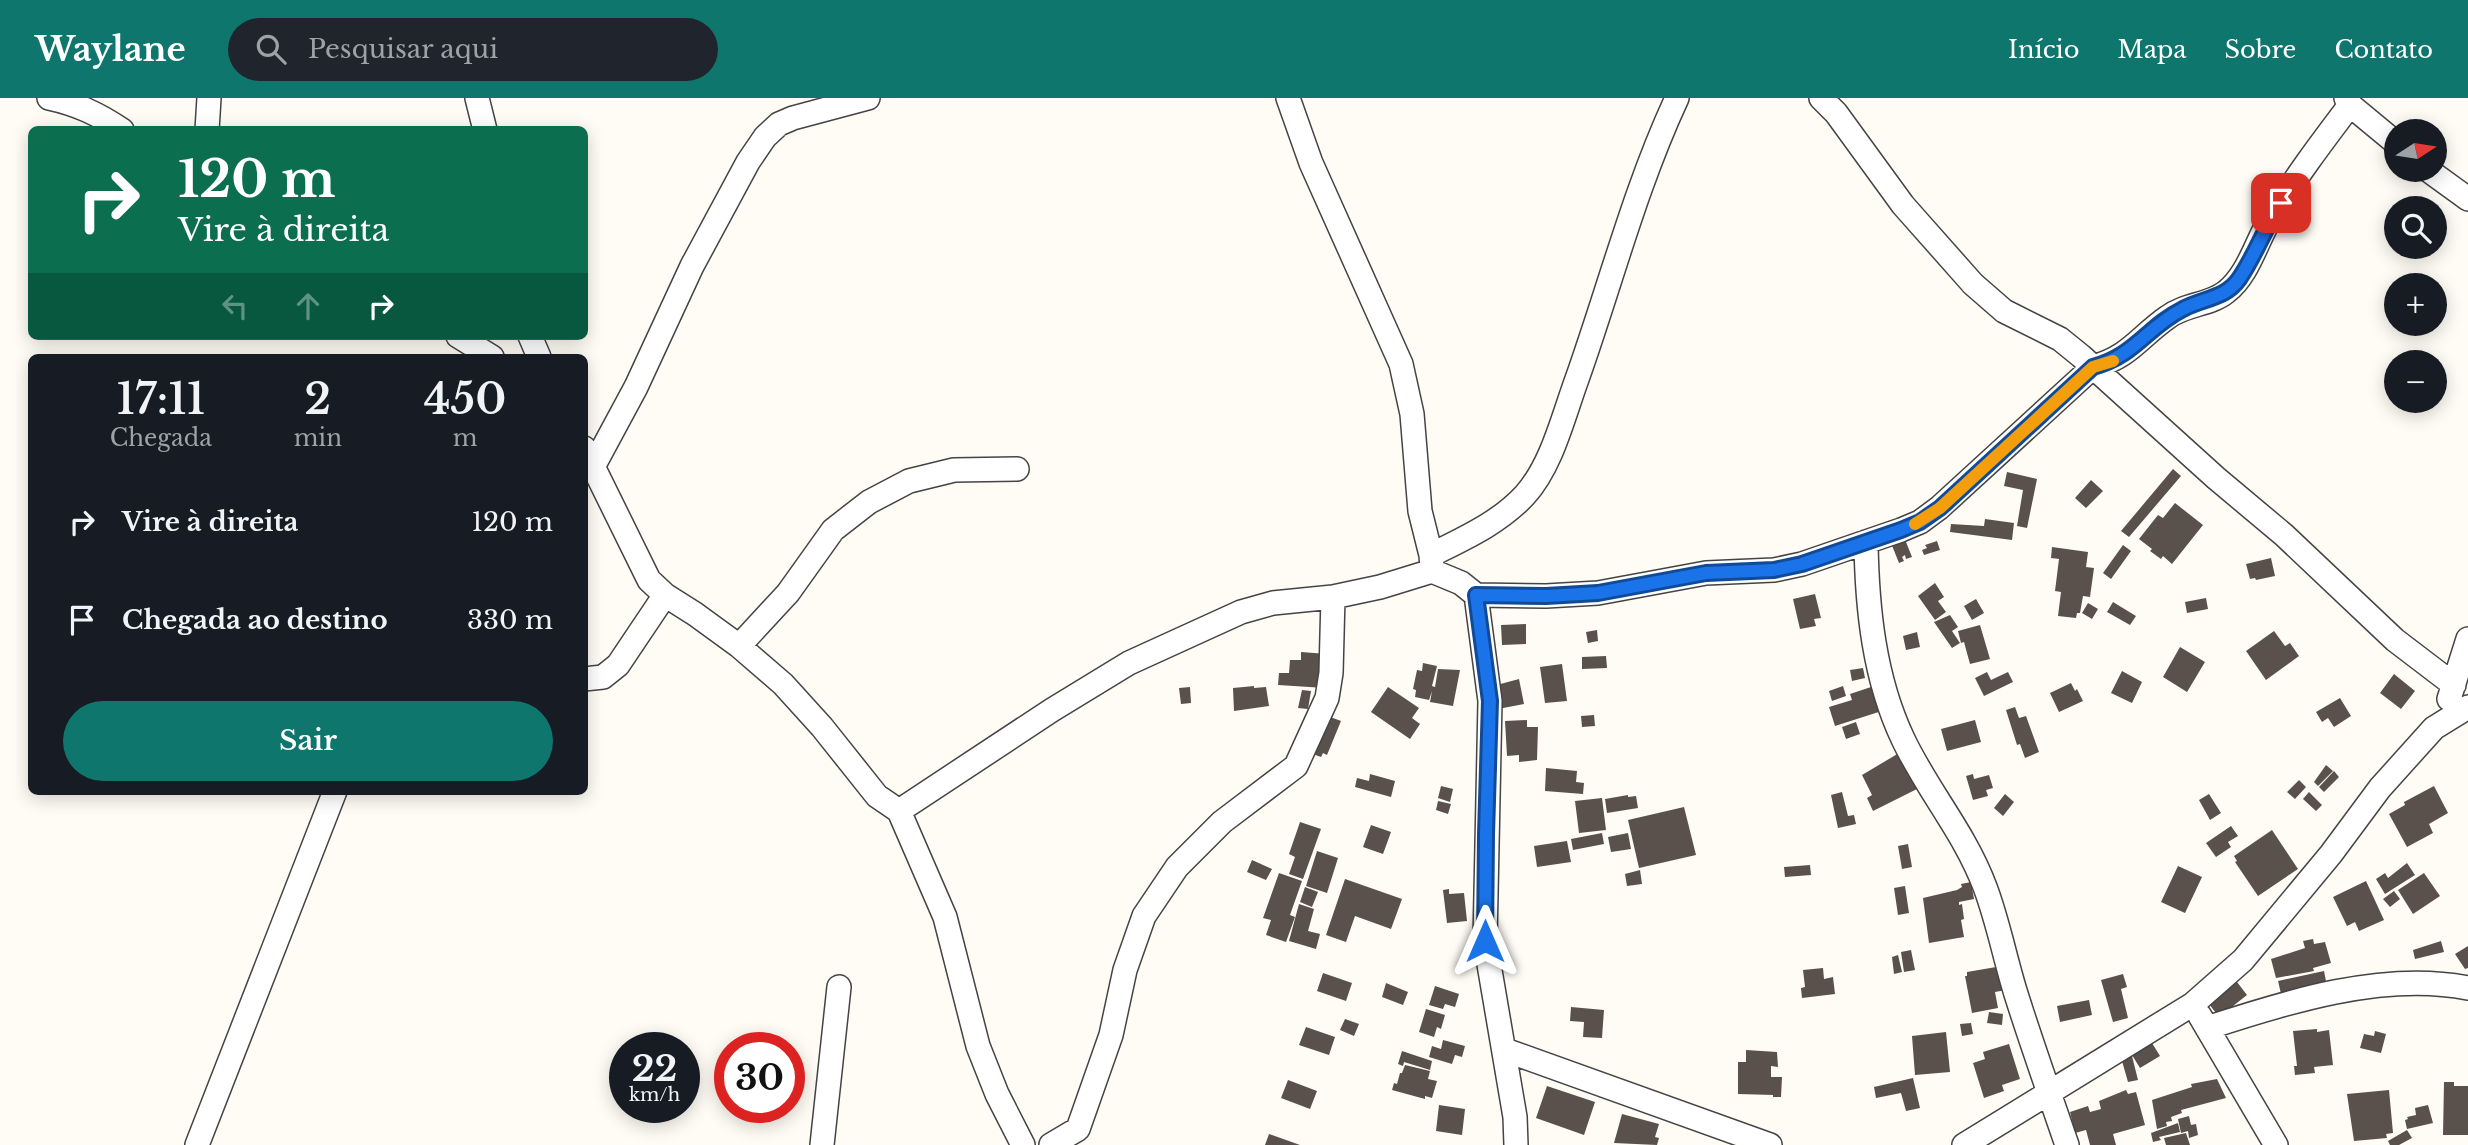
<!DOCTYPE html>
<html lang="pt">
<meta charset="utf-8">
<style>
:root{--surface:#171b24;--page:#20242c;--text:#f1f3f6;--muted:#9ea1a6;--accent:#0f766e}
body{margin:0;font-family:"Libre Baskerville",serif;background:var(--page);color:var(--text);height:100vh;display:flex;flex-direction:column;font-size:26px;white-space:nowrap}
*{box-sizing:border-box;margin:0}
p{font-size:23px;color:var(--muted)}
.icon{flex:none;width:38px;height:38px;fill:none;stroke:currentColor;stroke-width:2;stroke-linecap:round;stroke-linejoin:round}
.map{position:relative;flex:1;overflow:hidden}
.drawer{position:absolute;left:28px;top:256px;width:560px;height:441px;display:flex;flex-direction:column;background:var(--surface);border-radius:10px;box-shadow:0 4px 18px #0003}
.drawer>*{flex:none}
.guide{position:absolute;left:28px;top:28px;width:560px;height:214px;border-radius:10px;box-shadow:0 4px 18px #0003;background:#0b6e4f;color:#fff;overflow:hidden}
.needle{width:46px;rotate:78deg}
.tools{position:absolute;left:2384px;top:21px;display:grid;gap:14px}
.tools a{display:grid;place-items:center;width:63px;height:63px;border-radius:50%;background:var(--surface);box-shadow:0 4px 18px #0003;font-size:35px}
.speed{position:absolute;left:609px;top:934px;display:flex;gap:14px;font-size:35px;font-weight:700;text-align:center}
.speed>*{display:grid;place-content:center;width:91px;height:91px;border-radius:50%;background:var(--surface);box-shadow:0 4px 18px #0003;line-height:1}
.speed small{font-size:18px;font-weight:400}
.speed .limit{border:10px solid #d22;background:#fff;color:#111}
.pin{position:absolute;display:grid;place-items:center;width:60px;height:60px;color:#fff;margin:-30px;border-radius:14px;box-shadow:0 4px 10px #0006}
.me{position:absolute;width:77px;margin:-38px;rotate:0deg;stroke-linejoin:round;filter:drop-shadow(0 0 5px #0008)}
.turn{display:flex;align-items:center;gap:24px;height:147px;padding:0 35px;font-size:32px}
.turn .icon{width:91px;height:91px;stroke-width:2.5}
.turn b{display:block;font-size:49px;line-height:60px}
.lanes{display:flex;align-items:center;height:66px;padding:0 35px;background:#0003;justify-content:center;gap:35px;direction:ltr}
.lanes .off{opacity:.35}
.eta{display:flex;justify-content:space-evenly;align-items:center;height:119px;text-align:center}
.eta b{font-size:42px;font-weight:600;line-height:49px}
.button{display:flex;gap:14px;margin-top:auto;padding:14px 35px}
.button a{flex:1;height:80px;border-radius:42px;background:var(--accent);color:#fff;font-size:28px;font-weight:600;line-height:80px;text-align:center}
ul{padding:0;list-style:none}
li{display:flex;align-items:center;gap:21px;height:98px;padding:0 35px}
li div{flex:1}
li b{display:block;font-size:26px}
li em{font-style:normal}
header{display:flex;align-items:center;gap:42px;box-sizing:border-box;height:98px;padding:0 35px;background:var(--accent);color:#fff}
header strong{font-size:33px}
nav{display:flex;gap:38px;margin-inline-start:auto;font-size:24px}
.search{width:490px;height:63px;background:var(--page);display:flex;align-items:center;gap:18px;box-sizing:border-box;padding:0 24px;border-radius:38px;color:var(--muted);font-size:26px}
.map>svg:first-child{display:block}
.building{fill:#5a514c}
.lines{fill:none;stroke-linecap:round;stroke-linejoin:round}
.street-casing{stroke:#444;stroke-width:26}
.street{stroke:#fff;stroke-width:23}
.route-casing{stroke:#114b97;stroke-width:18}
.route{stroke:#1a73e8;stroke-width:12}
.slow{stroke:#f59e0b;stroke-width:12}
</style>
<header>
<strong>Waylane</strong>
<div class="search"><svg class="icon" aria-label="search" viewBox="0 0 24 24"><circle cx="10" cy="10" r="6"/><path d="M15 15l6 6"/></svg>Pesquisar aqui</div>
<nav><a>Início</a><a>Mapa</a><a>Sobre</a><a>Contato</a></nav>
</header>
<div class="map">
<svg width="2468" height="1047" viewBox="0 0 2468 1047">
<rect width="100%" height="100%" fill="#fffcf5"/>
<!-- building -->
<path class="building" d="M2173 371 2181 378 2129 439 2121 433Z
M2007 374 2037 381 2027 430 2017 428 2023 392 2004 388Z
M2091 382 2103 393 2086 410 2075 400Z
M2175 405 2203 427 2172 466 2163 458 2161 461 2150 453 2152 451 2139 441 2158 417 2163 420Z
M1985 421 2014 425 2012 442 1950 434 1951 426 1984 428Z
M1904 439 1912 459 1906 461 1905 457 1902 459 1904 463 1899 465 1891 445Z
M1937 443 1940 452 1924 457 1922 452 1927 450 1925 447Z
M2123 447 2131 453 2111 481 2103 475Z
M2052 449 2088 454 2086 469 2094 470 2090 499 2083 498 2080 515H2077L2076 520 2058 518 2061 494 2055 493 2059 461 2051 460Z
M2271 460 2275 478 2256 482 2255 480 2250 481 2246 466Z
M1935 485 1944 499 1938 503 1946 514 1935 522 1918 498Z
M1815 496 1821 520 1814 521 1816 528 1800 531 1793 501Z
M2206 500 2208 511 2187 515 2185 504Z
M1976 501 1984 515 1972 522 1964 508Z
M2113 504 2136 518 2130 527 2107 514Z
M2088 505 2098 511 2092 521 2082 515Z
M1950 517 1958 529 1952 533 1960 545 1952 550 1934 524Z
M1526 526V546L1502 547 1501 527Z
M1980 527 1990 561 1970 566 1964 544 1961 545 1958 533Z
M1597 532 1598 543 1588 545 1586 534Z
M2274 533 2285 548 2290 545 2299 558 2266 582 2246 553Z
M1917 534 1920 549 1906 552 1903 538Z
M2180 549 2205 564 2187 594 2163 579Z
M1301 554 1327 556 1325 590 1278 587 1279 575H1289L1290 562H1301Z
M1606 558 1607 570 1582 571V559Z
M1423 565 1437 568 1432 588 1435 589 1438 571 1460 572 1453 608 1430 604 1432 593 1429 602 1415 599 1416 592 1413 591 1417 572 1422 573Z
M1562 566 1567 603 1545 605 1540 569Z
M1863 570 1865 580 1852 583 1850 572Z
M2122 573 2142 584 2132 605 2111 595Z
M1987 574 1991 582 2008 574 2013 584 1984 598 1975 580Z
M2394 576 2415 593 2401 611 2380 595Z
M1519 581 1524 606 1498 611 1493 588Z
M2071 585 2075 593 2077 591 2083 603 2059 614 2050 595Z
M1880 586 1888 611 1835 628 1829 609 1852 602 1850 596Z
M1254 588V590L1266 589 1269 608 1234 613 1233 590Z
M1843 588 1846 598 1832 603 1829 593Z
M1190 589 1191 605 1181 606 1179 590Z
M1388 589 1419 610 1412 620 1420 626 1410 641 1371 614Z
M1302 592 1311 593 1308 611 1298 610Z
M2340 600 2351 618 2334 629 2328 620 2322 624 2316 614Z
M2015 609 2019 620 2026 618 2039 654 2025 660 2020 646 2017 647 2006 612Z
M1325 617 1341 623 1327 657 1323 655 1321 659 1310 655Z
M1594 617 1595 628 1582 629 1581 618Z
M1527 622V629H1538L1537 662 1519 664V657L1507 658 1505 623Z
M1975 622 1981 644 1947 653 1941 631Z
M1856 624 1860 636 1846 641 1842 629Z
M1899 655 1917 691 1873 713 1867 700 1872 697 1862 677Z
M2326 667 2333 673 2318 688 2314 684Z
M1546 670 1577 673 1576 684 1584 685 1583 696 1545 693Z
M2334 673 2339 679 2324 694 2319 689Z
M1370 676 1395 683 1391 699 1355 689 1357 680 1369 683Z
M1973 676 1974 681 1989 677 1993 690 1986 692 1988 698 1973 702 1966 678Z
M2299 682 2306 689 2295 701 2287 694Z
M1441 688 1453 691 1450 704 1438 700Z
M2434 688 2448 715 2429 726 2433 735 2407 749 2389 716 2405 707 2404 704Z
M1842 694 1848 718 1854 717 1856 726 1838 730 1831 697Z
M2309 694 2322 707 2316 713 2303 701Z
M2005 696 2014 704 2003 718 1994 710Z
M2209 696 2221 715 2210 722 2199 702Z
M1628 697V699L1636 698 1638 710 1607 715 1605 701Z
M1602 700 1606 732 1579 735 1575 703Z
M1438 703 1451 706 1448 716 1436 712Z
M1684 709 1696 757 1639 770 1628 722Z
M1300 724 1321 731 1303 781 1289 776 1295 759 1289 756Z
M1371 727 1391 734 1383 756 1363 749Z
M2231 728 2238 738 2228 744 2231 749 2216 759 2206 745Z
M2272 732 2298 771 2258 798 2235 764 2237 763 2234 758Z
M1602 735 1604 746 1573 752 1571 741Z
M1628 735 1631 751 1611 754 1608 739Z
M1567 743 1571 764 1537 769 1534 748Z
M1908 746 1912 769 1902 771 1898 748Z
M1317 753 1338 760 1327 795 1306 788Z
M1252 762 1272 771 1266 782 1247 774Z
M2407 765 2415 777 2385 796 2376 781 2385 775 2388 780Z
M1810 767 1811 777 1785 779 1784 769Z
M2178 768 2202 779 2185 815 2161 804Z
M1640 772 1642 786 1627 788 1625 776Z
M1279 775 1302 783 1290 817 1295 819 1286 844 1266 837 1271 822 1263 820Z
M2424 775 2440 798 2413 816 2398 792Z
M1345 781 1402 801 1391 831 1355 818 1346 844 1326 837Z
M2366 783 2384 822 2359 833 2355 824 2347 828 2333 799Z
M1971 784 1974 801 1959 804V807L1962 806 1964 821 1961 822 1964 839 1929 845 1923 800 1957 792 1962 789 1961 786Z
M1905 788 1909 815 1898 817 1894 790Z
M1305 789 1318 794 1312 809 1300 804Z
M1449 791V796L1464 795 1467 823 1447 825 1443 792Z
M2394 793 2400 801 2390 809 2383 801Z
M1299 806 1314 811 1308 833 1320 836 1316 851 1289 843Z
M2313 841 2314 846 2325 844 2331 865 2313 870 2314 873 2276 880 2271 861 2305 850 2303 843Z
M2441 843 2444 854 2415 861 2413 852Z
M2468 848V870L2465 871 2455 856Z
M1911 852 1915 872 1904 874 1901 854Z
M1898 857 1902 874 1894 876 1892 859Z
M2002 868 2006 892 1995 894 1998 910 1972 915 1965 878H1967V874Z
M1823 870 1824 881 1833 879 1835 896 1802 900 1801 890 1805 889 1803 872Z
M2324 873 2327 888 2282 900 2278 883Z
M1323 875 1352 885 1346 903 1317 893Z
M2123 876 2127 889 2121 891 2128 920 2113 924 2101 882Z
M2237 884 2247 897 2219 919 2209 906Z
M1386 885 1408 894 1403 907 1382 899Z
M1435 888 1459 896 1455 909 1445 906 1443 911 1429 907Z
M2089 902 2092 917 2060 924 2057 908Z
M1571 909 1604 912 1602 940 1583 939 1584 924 1570 923Z
M1426 911 1445 917 1441 931 1437 929 1434 939 1419 934Z
M1989 914 2003 916 2002 927 1987 925Z
M1345 921 1359 926 1354 938 1340 932Z
M1971 925 1973 936 1962 938 1960 926Z
M1306 929 1335 939 1329 957 1299 947Z
M2317 931V934L2329 932 2333 967 2314 969 2315 975 2295 977 2294 968H2297L2293 933Z
M2375 933 2386 936 2381 955 2360 950 2364 936 2374 938Z
M1946 934 1950 974 1915 977 1912 938Z
M1443 942 1465 948 1462 959 1455 957 1452 966 1429 959 1432 948 1441 951Z
M2152 945 2160 958 2140 970 2132 957Z
M2009 946 2020 981 2002 987 2004 993 1984 1000 1973 965 1985 961 1983 954Z
M1746 952 1777 954 1778 969 1771 968V979H1782L1781 999H1773V997L1738 996V964H1746Z
M1402 953 1432 963 1430 972 1404 964 1403 968 1398 966Z
M2132 958 2138 982 2128 984 2122 963Z
M1405 967 1430 973 1428 981 1437 983 1432 1000 1425 998V1001L1392 992 1394 985 1397 986 1400 975H1402Z
M1913 980 1920 1010 1906 1013 1901 995 1876 1000 1874 989Z
M2217 981 2226 1000 2181 1012 2182 1015 2171 1019 2172 1023 2166 1024 2167 1028 2157 1031 2152 1002 2192 989 2191 986Z
M1288 982 1317 993 1310 1011 1281 1000Z
M2444 984H2454V988H2468V1037H2443Z
M1547 988 1595 1004 1584 1037 1536 1020Z
M2126 992 2128 996 2136 994 2145 1027 2113 1036 2116 1047H2090L2086 1032 2075 1035 2070 1014 2088 1008 2090 1014 2101 1011 2099 1003Z
M2389 992 2393 1035 2386 1036 2387 1040 2354 1043 2347 996Z
M1439 1007 1465 1011 1462 1037 1436 1033Z
M2428 1007 2433 1025 2407 1031 2405 1022 2408 1021 2407 1019 2416 1017 2415 1010Z
M1622 1016 1659 1026 1655 1039 1659 1040 1657 1047 1614 1045Z
M2189 1018 2191 1027 2196 1026 2198 1037 2189 1040 2188 1033 2181 1035 2178 1021Z
M2178 1025 2180 1034 2159 1039 2161 1042 2153 1044 2151 1035Z
M2407 1032 2412 1040 2399 1047H2390L2388 1043Z
M2186 1035 2190 1047H2166L2164 1040Z
M1269 1036 1300 1047H1265Z"/>
<g class="lines">
<!-- street casing -->
<g class="street-casing">
<path id="street" d="M49 0C77 6 98 16 122 32
M477 0 485 32
M1288 0 1311 65 1401 266 1412 316 1420 413 1431 457 1432 470
M1821 0 1836 15 1903 107 1973 186 2004 213 2060 241 2081 258 2216 380 2284 437 2395 542 2454 587
M2346 0 2350 7 2396 45
M207 32 209 0
M2428 72 2468 101
M458 238 492 259
M530 238 539 259
M584 350 649 482 665 497 695 516 739 548 783 586 822 629 877 698 899 713 945 819 978 948 997 996 1023 1047
M594 367 636 289 692 168 748 64 765 39 779 26 793 20 868 0
M1866 444C1867 510 1874 580 1903 641 1927 692 1965 735 1985 789 1998 823 2005 861 2016 896 2032 947 2050 997 2067 1047
M1431 457C1465 440 1499 425 1525 397 1552 367 1563 319 1577 281 1610 188 1635 90 1677 0
M1476 497 1490 603 1485 843 1515 1019 1516 1047
M739 548 788 495 833 432 869 404 909 383 954 372 1017 371
M584 581 603 579 618 567 665 497
M2449 601 2468 541
M899 713 1052 612 1129 565 1241 514 1273 505 1333 499 1380 489 1432 473 1461 485 1476 497 1546 498 1598 495 1706 475 1774 472 1802 466 1901 432 1920 424 1939 410 2093 269C2130 259 2139 239 2168 219 2185 206 2210 207 2226 194 2248 177 2256 145 2270 121 2294 81 2322 44 2350 7
M2200 918 2276 1047
M2207 930C2286 904 2384 873 2468 890
M1505 952 1770 1047
M197 1047 335 693
M822 1047 839 889
M1051 1047 1078 1031 1111 937 1125 872 1144 818 1177 769 1222 724 1296 668 1327 600 1331 575 1333 499
M1964 1047 2193 906 2243 862 2331 756 2380 690 2434 630 2468 609"/>
</g>
<!-- street -->
<use href="#street" class="street"/>
</g>
<g class="lines">
<!-- route casing -->
<g class="route-casing">
<path id="route" d="M1485 843 1486 736 1490 603 1476 497 1546 498 1598 495 1706 475 1774 472 1802 466 1901 432 1920 424 1940 410 2093 269C2135 258 2147 229 2183 211 2203 200 2225 201 2239 181 2255 158 2265 129 2281 105"/>
</g>
<!-- route -->
<use href="#route" class="route"/>
<!-- slow -->
<path class="slow" d="M1915 426 1940 410 2093 269 2113 263"/>
</g>
</svg>
<div class="tools">
<a><svg class="needle" viewBox="-14 -14 28 28"><path d="M0-13l5 13h-10z" fill="#e53935"/><path d="M0 13l5-13h-10z" fill="#9ea1a6"/></svg></a>
<a><svg class="icon" aria-label="search" viewBox="0 0 24 24"><circle cx="10" cy="10" r="6"/><path d="M15 15l6 6"/></svg></a>
<a>+</a>
<a>−</a>
</div>
<div class="speed"><div>22<small>km/h</small></div><div class="limit">30</div></div>
<div class="pin" style="left:2281px;top:105px;background:#d93025"><svg class="icon" aria-label="arrive" viewBox="0 0 24 24"><path d="M6 21V4h12l-3 4 3 4H6"/></svg></div>
<svg class="me" style="left:1485px;top:843px" viewBox="-20 -20 40 40"><path d="M0-17L14 15 0 8-14 15z" fill="#1a73e8" stroke="#fff" stroke-width="4"/></svg>
<div class="guide">
<div class="turn"><svg class="icon" aria-label="right" viewBox="0 0 24 24"><path d="M7 20v-9h11M14 6l5 5-5 5"/></svg><div><b>120 m</b>Vire à direita</div></div>
<div class="lanes"><svg class="icon off" aria-label="left" viewBox="0 0 24 24"><path d="M17 20v-9H6M10 6l-5 5 5 5"/></svg><svg class="icon off" aria-label="ahead" viewBox="0 0 24 24"><path d="M12 20V5M6 11l6-6 6 6"/></svg><svg class="icon" aria-label="right" viewBox="0 0 24 24"><path d="M7 20v-9h11M14 6l5 5-5 5"/></svg></div>
</div>
<section class="drawer">
<div class="eta">
<div><b>17:11</b><p>Chegada</p></div>
<div><b>2</b><p>min</p></div>
<div><b>450</b><p>m</p></div>
</div>
<ul>
<li><svg class="icon" aria-label="right" viewBox="0 0 24 24"><path d="M7 20v-9h11M14 6l5 5-5 5"/></svg><div><b>Vire à direita</b></div><em>120 m</em></li>
<li><svg class="icon" aria-label="arrive" viewBox="0 0 24 24"><path d="M6 21V4h12l-3 4 3 4H6"/></svg><div><b>Chegada ao destino</b></div><em>330 m</em></li>
</ul>
<div class="button"><a>Sair</a></div>
</section>
</div>
